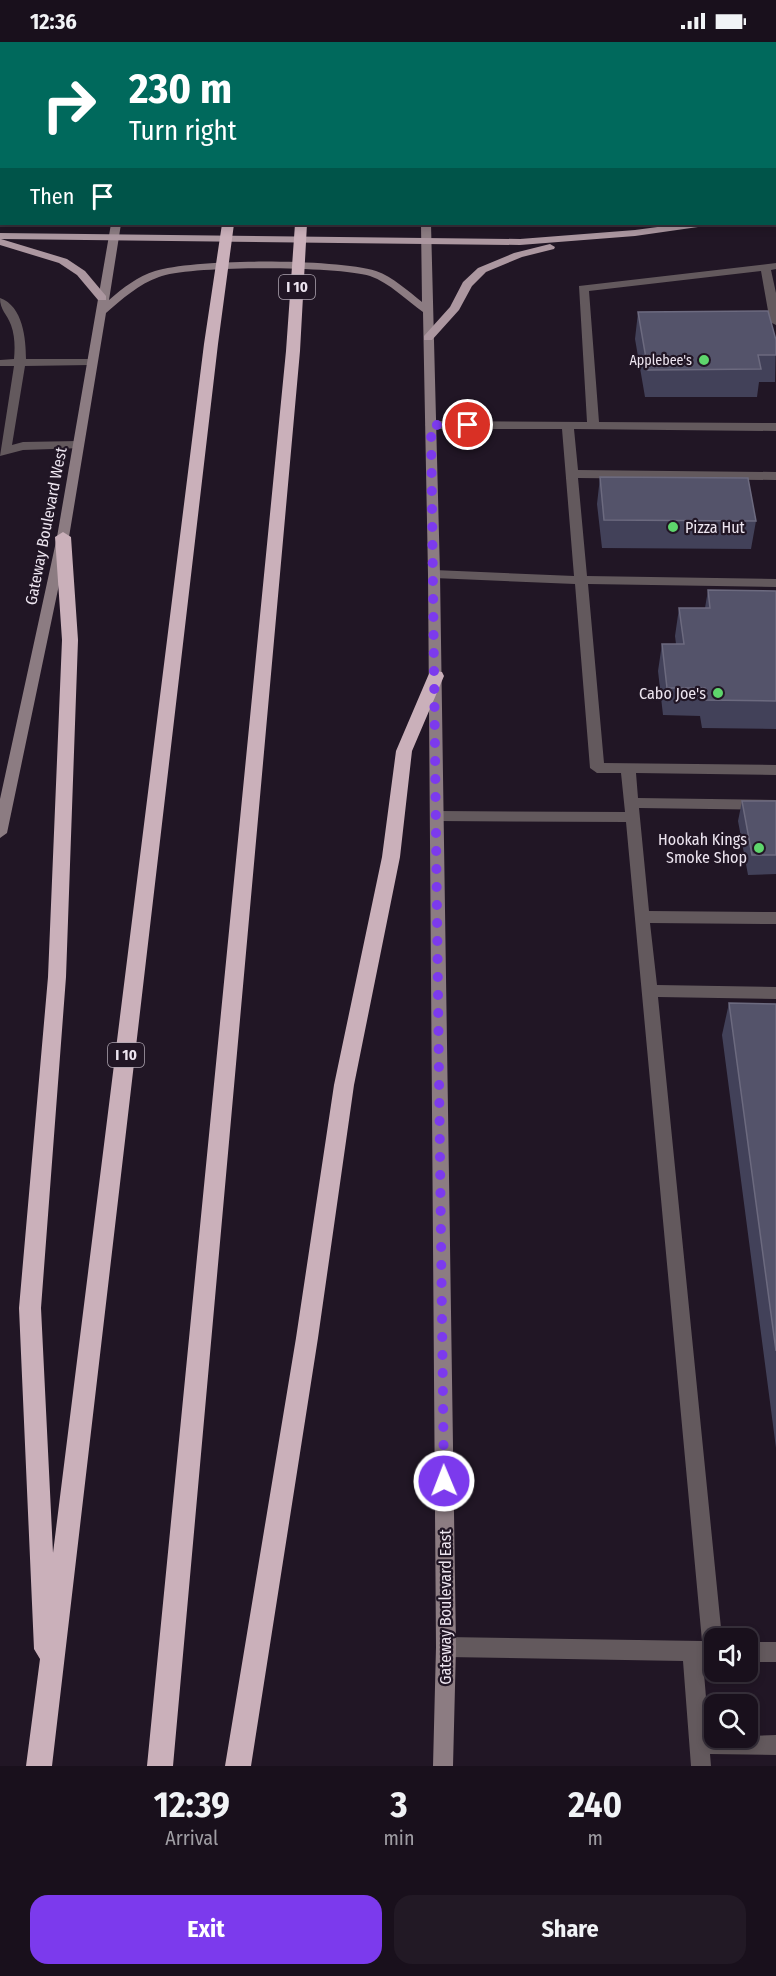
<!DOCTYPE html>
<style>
:root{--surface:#19101c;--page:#221925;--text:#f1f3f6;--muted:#9f9da3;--line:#37303b;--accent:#7c3aed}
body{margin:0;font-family:"Fira Sans Condensed",sans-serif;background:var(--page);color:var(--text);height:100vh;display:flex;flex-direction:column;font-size:22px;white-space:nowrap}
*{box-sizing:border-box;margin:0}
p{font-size:20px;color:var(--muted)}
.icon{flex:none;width:33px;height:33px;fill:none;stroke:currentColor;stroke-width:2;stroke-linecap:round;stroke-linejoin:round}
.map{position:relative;height:1724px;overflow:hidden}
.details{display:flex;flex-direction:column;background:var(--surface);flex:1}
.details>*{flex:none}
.top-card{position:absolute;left:0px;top:0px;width:777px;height:183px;box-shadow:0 3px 9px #0003,0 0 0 2px var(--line);background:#00695c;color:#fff;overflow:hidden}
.buttons{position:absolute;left:704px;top:1586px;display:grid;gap:12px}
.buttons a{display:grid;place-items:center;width:54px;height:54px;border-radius:12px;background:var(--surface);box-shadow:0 3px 9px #0003,0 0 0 2px var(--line);font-size:30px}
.pin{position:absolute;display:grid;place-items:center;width:51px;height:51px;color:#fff;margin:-26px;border:3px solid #fff;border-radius:50%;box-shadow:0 2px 6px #0007}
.me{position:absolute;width:66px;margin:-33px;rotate:359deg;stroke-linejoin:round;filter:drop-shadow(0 0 4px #0008)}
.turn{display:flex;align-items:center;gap:21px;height:126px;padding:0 30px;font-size:27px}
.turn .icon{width:78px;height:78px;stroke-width:2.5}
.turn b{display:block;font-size:42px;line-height:51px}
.then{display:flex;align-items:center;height:57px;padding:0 30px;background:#0003;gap:12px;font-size:22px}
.eta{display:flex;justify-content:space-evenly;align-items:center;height:102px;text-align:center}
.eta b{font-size:36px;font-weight:700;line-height:42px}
.action{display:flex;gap:12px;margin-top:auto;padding:12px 30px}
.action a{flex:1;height:69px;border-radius:18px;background:var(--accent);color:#fff;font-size:24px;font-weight:700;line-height:69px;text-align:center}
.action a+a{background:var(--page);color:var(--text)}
.status{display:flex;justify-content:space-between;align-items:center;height:42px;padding:0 30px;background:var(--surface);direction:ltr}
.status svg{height:16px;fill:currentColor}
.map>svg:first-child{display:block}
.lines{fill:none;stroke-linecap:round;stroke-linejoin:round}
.service{fill:#63595d;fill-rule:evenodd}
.secondary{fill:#8c7c82;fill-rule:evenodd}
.primary{fill:#ac97a0;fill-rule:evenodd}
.motorway{fill:#cab0ba;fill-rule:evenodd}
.wall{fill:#424159}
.shaded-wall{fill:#2d293e}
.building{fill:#54536a;stroke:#6c6a7f;stroke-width:1.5}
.route{stroke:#7c3aed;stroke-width:10;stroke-dasharray:0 18}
.poi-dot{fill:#5ed56c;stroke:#211625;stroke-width:2}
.labels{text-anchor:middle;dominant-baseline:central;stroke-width:4.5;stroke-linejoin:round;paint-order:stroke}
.far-poi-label{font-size:14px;fill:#ede5f0;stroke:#211625;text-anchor:end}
.shield{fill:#211625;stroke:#b0a7b3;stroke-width:1.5}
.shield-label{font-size:15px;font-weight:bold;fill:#ede5f0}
.street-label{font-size:16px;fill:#ede5f0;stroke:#211625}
.poi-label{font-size:16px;fill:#ede5f0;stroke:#211625;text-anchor:end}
</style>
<div class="status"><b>12:36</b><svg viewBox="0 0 49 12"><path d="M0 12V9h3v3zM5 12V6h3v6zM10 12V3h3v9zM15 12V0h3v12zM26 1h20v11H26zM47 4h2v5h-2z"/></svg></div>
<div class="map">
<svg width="776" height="1724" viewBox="0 0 776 1724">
<rect width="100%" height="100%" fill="#211625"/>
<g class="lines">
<!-- service -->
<path class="service" d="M525 0H535V2H526Z
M639 0H649L650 2H640Z
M2 42V52L0 53V43Z
M0 127H2V133H0Z
M776 221V227L771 228 776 251V283L770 280 761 229 589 249 599 380 776 381V389L574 387 578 428 776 430V438L578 436 587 534 776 537V545L588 542 604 721 776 723V733L636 731 638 756 776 758V768L639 766 649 869 776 870V882L650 881 657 943 776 945V957L658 955 722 1596H714V1619H703L709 1692H714V1695L776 1693V1713L710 1712 711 1724H691L683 1619 446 1615 439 1612 436 1605 439 1598 446 1595 702 1599 626 780 437 779 430 774 437 769 625 770 621 731H597L590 726 575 542 434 536 428 532 434 528 574 534 562 387H431L425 383 431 379 587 380 579 244Z
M0 256C23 264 26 297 26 317H91L97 320 91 323 25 324 12 403 23 400 78 399 84 403 82 406 23 408 0 414 14 324H0V318L14 317C15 306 15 294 11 283 7 272 0 268 0 256Z
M747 1600H776V1620H747Z"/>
<!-- secondary -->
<path class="secondary" d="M149 0H159V2H149Z
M418 0H428V2H418Z
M111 182H121L109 258C123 246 138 234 155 229 196 216 336 217 376 229 393 235 408 249 422 260L421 182H431L440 532 456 1605 453 1724H433L436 1605 428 532 423 270C406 258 390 241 370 234 337 224 190 223 159 235 139 242 122 257 106 271L69 495 7 791 0 796V757L57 495Z"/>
<!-- primary -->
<path class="primary" d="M0 157H2L0 164Z
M680 182H703L698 185 635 194 520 203 1 197 67 217 85 229 106 254V258H98L77 233 59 221 0 203V191L520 197 635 188Z
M550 202 555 205 554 207 522 215 486 230 472 244 459 268 432 298H424V294L450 265 463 240 478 226 514 211Z"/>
<!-- motorway -->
<path class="motorway" d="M248 0H258L259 2H247Z
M309 0H319L320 2H308Z
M222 182H234L218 302 52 1724H26L40 1617 34 1607 19 1266 48 935 62 598 55 495 63 490 71 495 78 598 66 935 41 1266 53 1511 204 302Z
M295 182H307L300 309 173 1724H147L286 309Z
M436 629 442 630 444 634 412 709 400 815 354 1043 318 1296 251 1724H225L296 1296 334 1043 382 815 396 709 428 634 430 630Z"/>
</g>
<!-- wall -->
<path class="wall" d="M662 0H761V2H662Z
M638 270 776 298 775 340H759L757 355H645L635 297Z
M600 435 756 479 751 507 602 506 597 462Z
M708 548 776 549V687L702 686 700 674 663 673 658 629 662 602H676L675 594 679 566H705Z
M742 759H776V832L748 833 738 779Z
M729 961 776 962V1406L722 993Z"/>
<!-- shaded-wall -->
<path class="shaded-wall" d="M729 0H761V2H725Z"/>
<!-- building -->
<path class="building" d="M702 0H729L725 2H705Z
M768 269 776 298V313H758L761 327 648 328 638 270Z
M600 435 748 436 756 479 604 478Z
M708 548 776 549V659L706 658 705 646H667L662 602H684L679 566H710Z
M742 759H776V813H752Z
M729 961 776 962V1309Z"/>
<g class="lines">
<!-- route -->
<path class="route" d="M444 1439 431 383H468"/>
</g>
<!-- markers -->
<g class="poi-dot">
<circle cx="704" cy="318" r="6"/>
<circle cx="673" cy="485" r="6"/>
<circle cx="718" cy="651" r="6"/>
<circle cx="759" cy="806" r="6"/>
</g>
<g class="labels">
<!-- far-poi labels -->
<g class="far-poi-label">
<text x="692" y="318">Applebee's</text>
</g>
<!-- shield labels -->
<g class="shield">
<rect x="279" y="233" width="36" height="24" rx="4.5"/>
<rect x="108" y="1001" width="36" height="24" rx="4.5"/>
</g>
<g class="shield-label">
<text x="297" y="245">I 10</text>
<text x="126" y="1013">I 10</text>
</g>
<!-- street labels -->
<g class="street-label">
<text transform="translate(46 484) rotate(-79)">Gateway Boulevard West</text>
<text transform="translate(445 1565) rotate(-90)">Gateway Boulevard East</text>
</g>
<!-- poi labels -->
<g class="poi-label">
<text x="685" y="485" text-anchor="start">Pizza Hut</text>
<text x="706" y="651">Cabo Joe's</text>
<text x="747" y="797">Hookah Kings<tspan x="747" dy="18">Smoke Shop</tspan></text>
</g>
</g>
</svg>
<div class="buttons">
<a><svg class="icon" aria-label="sound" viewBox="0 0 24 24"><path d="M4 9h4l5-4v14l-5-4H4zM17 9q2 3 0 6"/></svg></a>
<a><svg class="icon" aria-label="search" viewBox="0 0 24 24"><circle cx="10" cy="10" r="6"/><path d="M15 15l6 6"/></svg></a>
</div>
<div class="pin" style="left:468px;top:383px;background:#d93025"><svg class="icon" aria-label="arrive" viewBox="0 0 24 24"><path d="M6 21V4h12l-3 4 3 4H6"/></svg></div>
<svg class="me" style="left:444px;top:1439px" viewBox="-20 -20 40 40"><circle r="17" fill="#7c3aed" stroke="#fff" stroke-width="3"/><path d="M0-11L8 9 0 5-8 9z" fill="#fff"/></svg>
<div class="top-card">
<div class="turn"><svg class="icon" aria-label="right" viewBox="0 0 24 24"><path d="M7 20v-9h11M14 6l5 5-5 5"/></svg><div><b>230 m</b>Turn right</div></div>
<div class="then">Then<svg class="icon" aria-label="arrive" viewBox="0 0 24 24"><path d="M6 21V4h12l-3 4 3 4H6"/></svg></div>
</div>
</div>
<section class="details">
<div class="eta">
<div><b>12:39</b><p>Arrival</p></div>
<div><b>3</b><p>min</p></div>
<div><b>240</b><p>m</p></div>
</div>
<div class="action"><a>Exit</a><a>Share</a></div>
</section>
